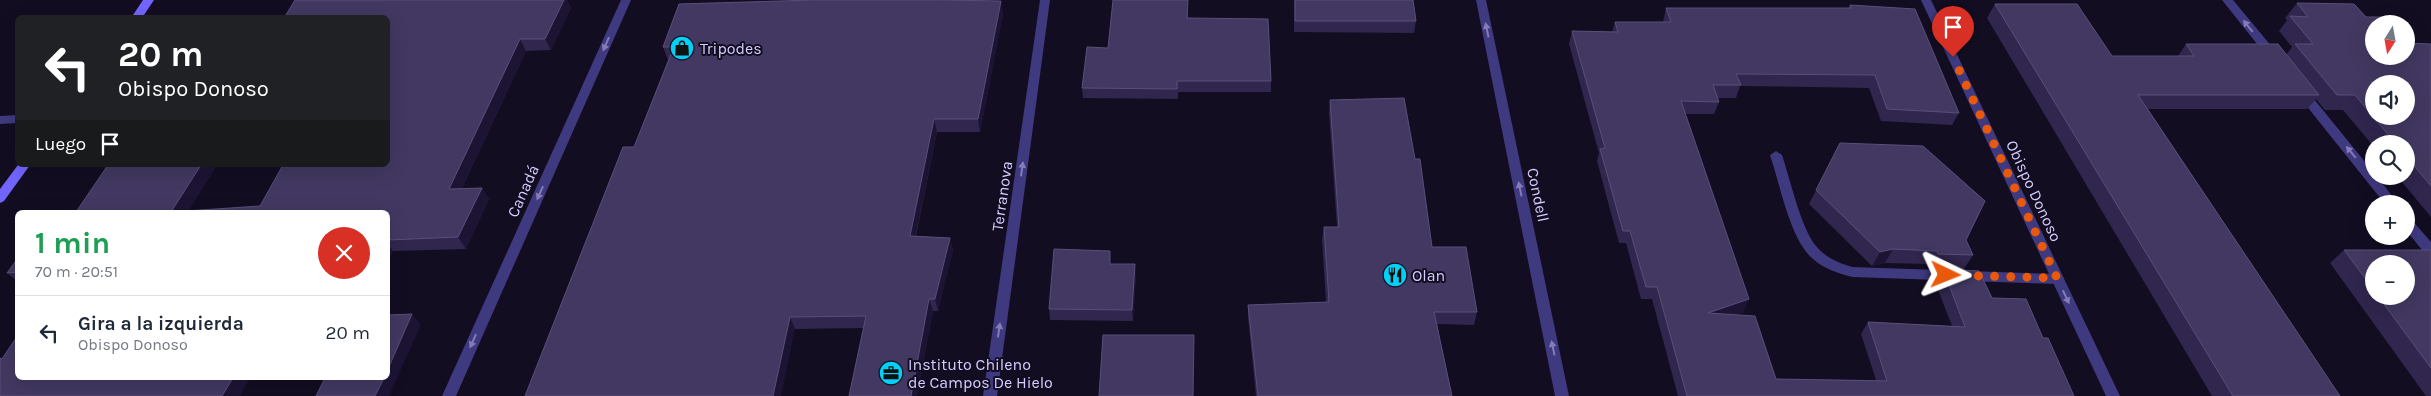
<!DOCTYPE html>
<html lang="es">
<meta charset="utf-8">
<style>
:root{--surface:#fff;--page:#f6f6f7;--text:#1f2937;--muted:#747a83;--line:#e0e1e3}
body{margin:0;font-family:Karla,sans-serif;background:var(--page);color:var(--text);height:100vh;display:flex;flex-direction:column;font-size:19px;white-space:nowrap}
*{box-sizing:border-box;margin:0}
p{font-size:16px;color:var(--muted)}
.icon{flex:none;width:28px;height:28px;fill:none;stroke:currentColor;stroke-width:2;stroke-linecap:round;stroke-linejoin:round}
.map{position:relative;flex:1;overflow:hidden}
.panel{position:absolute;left:15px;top:210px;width:375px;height:170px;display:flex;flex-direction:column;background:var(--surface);border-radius:8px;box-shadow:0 5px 20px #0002}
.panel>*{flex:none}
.hud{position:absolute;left:15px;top:15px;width:375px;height:152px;border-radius:8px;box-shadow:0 5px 20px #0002;background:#202124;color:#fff;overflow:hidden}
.needle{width:32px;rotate:191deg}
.controls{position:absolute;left:2365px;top:15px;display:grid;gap:10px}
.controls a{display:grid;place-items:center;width:50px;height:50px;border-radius:50%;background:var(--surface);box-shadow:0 5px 20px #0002;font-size:25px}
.pin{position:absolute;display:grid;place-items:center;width:42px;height:42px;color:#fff;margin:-51px -21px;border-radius:50% 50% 50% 0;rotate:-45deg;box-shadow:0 0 5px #0007}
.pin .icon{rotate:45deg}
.me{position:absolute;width:55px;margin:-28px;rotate:92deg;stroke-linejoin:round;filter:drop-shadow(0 0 4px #0008)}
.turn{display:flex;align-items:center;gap:18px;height:105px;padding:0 20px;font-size:22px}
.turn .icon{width:65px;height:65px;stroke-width:2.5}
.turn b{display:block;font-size:35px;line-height:42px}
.then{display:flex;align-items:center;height:48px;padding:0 20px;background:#0003;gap:10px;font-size:19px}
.round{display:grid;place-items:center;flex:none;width:52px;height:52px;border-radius:26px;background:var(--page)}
.head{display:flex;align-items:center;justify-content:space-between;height:85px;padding:0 20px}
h1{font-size:30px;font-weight:700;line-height:38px;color:#1e9e55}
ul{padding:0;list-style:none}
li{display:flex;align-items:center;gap:15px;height:75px;padding:0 20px;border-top:1px solid var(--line)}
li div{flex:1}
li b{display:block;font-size:19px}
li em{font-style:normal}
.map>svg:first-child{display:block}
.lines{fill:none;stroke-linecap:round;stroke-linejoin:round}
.service{fill:#3f397f;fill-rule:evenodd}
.minor{fill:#3f397f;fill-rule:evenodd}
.tertiary{fill:#3f397f;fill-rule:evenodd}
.secondary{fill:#7165fd;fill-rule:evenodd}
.wall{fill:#30264e;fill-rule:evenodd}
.shaded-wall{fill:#1d1434}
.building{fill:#423861;stroke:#594f7a;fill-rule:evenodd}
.oneway{fill:#837cb9}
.route{stroke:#ea580c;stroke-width:9;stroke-dasharray:0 16.2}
.labels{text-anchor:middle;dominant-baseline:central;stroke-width:4;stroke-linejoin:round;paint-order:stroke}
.poi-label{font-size:16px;fill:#d6cdff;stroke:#120d21;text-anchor:start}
.street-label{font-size:16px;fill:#d6cdff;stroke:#120d21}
</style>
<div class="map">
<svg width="2431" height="396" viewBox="0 0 2431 396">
<rect width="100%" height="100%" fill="#120d21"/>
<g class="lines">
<!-- service -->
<path class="service" d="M18 115V123L0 124V116Z
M1776 151 1782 155C1790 179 1801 228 1816 246 1825 257 1838 263 1852 267L2057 274 2062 275 2064 279 2062 283 2057 284 1852 277C1838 273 1824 269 1813 259 1790 240 1780 184 1770 155Z"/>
<!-- minor -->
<path class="minor" d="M621 0H631L456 396H442Z
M1040 0H1050L997 396H983Z
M1921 0H1931L2120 396H2106Z
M2222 0H2233L2277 53 2279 56 2277 59H2269Z
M2301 87 2305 88 2374 173V176H2377L2398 204H2385L2297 94 2295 91Z
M2406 216 2410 218 2431 242V256L2426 255 2406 230Z"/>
<!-- tertiary -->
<path class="tertiary" d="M1476 0H1486L1569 396H1555Z"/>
<!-- secondary -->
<path class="secondary" d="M143 0H154L142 18H131Z
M18 165H30L4 201 0 203V189Z"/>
</g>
<!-- wall -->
<path class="wall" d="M295 0H567L571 8 551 50 526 51 462 188H482L489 199 466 249 393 251 388 261V212H76L189 211 260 206 388 165Z
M1113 0H1188V18L1271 81V92H1178V99L1083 98 1082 88 1108 48Z
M1294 0H1413L1416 21 1414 33 1294 32Z
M2297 3 2374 56 2431 44V217L2397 176H2406V144H2374V147L2343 110H2325L2316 99 2307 109H2148L2340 396H2212L1987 18 1995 4 2112 56H2178L2186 44 2286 55 2292 47 2279 31 2287 20 2285 18Z
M1850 5 1959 113 1952 125 1881 121 1869 88 1740 86 1736 98H1717L1719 102 1714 114H1685L1744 312 1734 315 1776 379 1876 380 1861 334 1868 322 1952 326 1935 282 1943 269 1992 298 2043 338 2074 396H1678L1652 299H1641L1626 243H1619L1597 161 1599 153 1569 44 1572 31 1612 32 1615 22H1663L1666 8H1848Z
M1003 14 980 132H937L916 236 950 238 953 250 938 311H933L917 396H849L864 328 795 329 634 147 668 60 663 47Z
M1330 100 1415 159 1432 247 1477 312 1474 325 1437 324 1452 396H1256L1248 317V305L1326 302 1322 239 1324 227H1337L1329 113Z
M1840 143 1966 240 1973 255 1964 269 1929 268 1928 264 1885 263 1872 266 1809 204Z
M2344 250H2431V396H2426L2330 263ZM2374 264 2406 296H2374Z
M18 258V282L7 273Z
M1111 264 1136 275 1133 321 1050 320 1049 309Z"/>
<!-- shaded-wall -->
<path class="shaded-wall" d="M564 0H567L571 8 551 50 545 39Z
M1001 1 1003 14 980 132 978 119Z
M520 39 526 51 456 200 449 189Z
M934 119 937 132 913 248 910 236Z
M201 165H217L188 212H171Z
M482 188 489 199 466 249 458 237Z
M950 238 953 250 938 311 935 299Z
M388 244 393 251 388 261Z
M1893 249 1885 263 1872 266 1880 252Z
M1135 264 1136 275 1133 321 1132 310Z
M929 299 933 311 917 396H911Z
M1749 299 1744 312 1703 326 1708 313Z
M412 314 421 325 389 396H375L384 378H388V369Z
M790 317 795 329 781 396H773Z
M233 378H250L240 396H222Z"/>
<!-- building -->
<path class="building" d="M295 0H564L545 39H520L449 189 482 188 458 237 388 240V212H76L108 165H201L171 212 260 206 283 165H388V18H284Z
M814 0H940L1001 1 978 119H934L910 236 950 238 935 299H929L911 396H849L866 316 790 317 773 396H525L623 147H634L674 47H663L679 4Z
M1113 0H1188L1187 18 1268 19 1271 81H1177V89L1082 88 1087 47 1108 48Z
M1295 0H1413L1416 21H1295Z
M2297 3 2354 4 2366 17H2383L2389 24H2374V56H2406V43L2431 44V186L2406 156V144H2396L2355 95H2337L2295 44H2313L2290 16 2308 17ZM2374 84H2406V116H2374Z
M1995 4H2077L2112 56H2194L2186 44H2278L2319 95H2138L2340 396H2233Z
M1850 5 1915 9 1959 113 1887 109 1875 75 1736 74 1741 85H1713L1719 102 1681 101 1749 299 1708 313 1755 316 1776 379 1887 381 1868 322 1965 327 1943 269 1979 271 1992 298 2026 299 2043 338H2048L2074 396H1687L1657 287H1646L1630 231H1623L1600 149 1605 148 1572 31 1618 32 1615 22H1671L1666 8H1851Z
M1404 98 1415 159H1420L1432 247H1466L1477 312H1434L1452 396H1258L1248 305 1329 302 1324 227H1339L1330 100Z
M1840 143 1923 146 1985 201 1966 240 1973 255 1938 254 1937 251 1893 249 1880 252 1816 190Z
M1054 249 1110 251V264H1135L1132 310 1049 309Z
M2344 250H2431V368L2378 296H2406V264H2374V290Z
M18 258V272L7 273Z
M412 314 388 369V315Z
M18 335V378H233L222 396H0V358L2 359Z
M1103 335H1194L1193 396H1099Z
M325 378H384L375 396H316Z"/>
<!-- one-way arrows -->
<defs><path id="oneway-solid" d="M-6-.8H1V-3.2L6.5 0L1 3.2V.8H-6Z" transform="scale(1.25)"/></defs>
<g class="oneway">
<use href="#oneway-solid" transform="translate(2248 26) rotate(-129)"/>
<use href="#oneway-solid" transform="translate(1487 30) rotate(-102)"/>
<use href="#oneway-solid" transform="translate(606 44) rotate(114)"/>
<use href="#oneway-solid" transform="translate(2351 152) rotate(-129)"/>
<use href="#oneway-solid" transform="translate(1022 169) rotate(-82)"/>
<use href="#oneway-solid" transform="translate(1520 189) rotate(-102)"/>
<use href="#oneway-solid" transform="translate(540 193) rotate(114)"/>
<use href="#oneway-solid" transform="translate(2066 297) rotate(65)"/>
<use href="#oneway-solid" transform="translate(999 330) rotate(-82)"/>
<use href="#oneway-solid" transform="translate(473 341) rotate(114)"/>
<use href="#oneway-solid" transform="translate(1553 348) rotate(-102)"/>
</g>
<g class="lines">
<!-- route -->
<path class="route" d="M1946 275 2057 278 1953 57"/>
</g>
<!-- icons -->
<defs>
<g id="shop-disc" transform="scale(1.25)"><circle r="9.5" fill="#02d0f5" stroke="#120d21"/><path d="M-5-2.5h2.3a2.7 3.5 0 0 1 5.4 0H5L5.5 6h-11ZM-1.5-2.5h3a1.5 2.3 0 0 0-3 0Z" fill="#111"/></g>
<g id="restaurant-disc" transform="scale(1.25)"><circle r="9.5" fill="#02d0f5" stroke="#120d21"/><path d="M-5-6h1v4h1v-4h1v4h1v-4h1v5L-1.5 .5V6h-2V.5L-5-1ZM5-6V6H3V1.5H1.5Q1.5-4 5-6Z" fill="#111"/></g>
<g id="office-disc" transform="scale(1.25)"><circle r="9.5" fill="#02d0f5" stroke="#120d21"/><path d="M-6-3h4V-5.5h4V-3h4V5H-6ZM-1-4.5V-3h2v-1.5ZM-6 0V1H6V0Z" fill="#111"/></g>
</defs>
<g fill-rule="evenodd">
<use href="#shop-disc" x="682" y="48"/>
<use href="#restaurant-disc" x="1395" y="275"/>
<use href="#office-disc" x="891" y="373"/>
</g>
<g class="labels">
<!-- poi labels -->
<g class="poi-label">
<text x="700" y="48">Tripodes</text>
<text x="1412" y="275">Olan</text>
<text x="908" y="364">Instituto Chileno<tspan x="908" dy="18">de Campos De Hielo</tspan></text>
</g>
<!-- street labels -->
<g class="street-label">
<text transform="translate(523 191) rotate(-66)">Canadá</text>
<text transform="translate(2034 191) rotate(65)">Obispo Donoso</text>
<text transform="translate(1538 195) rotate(78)">Condell</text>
<text transform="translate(1002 196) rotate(-82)">Terranova</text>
</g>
</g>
</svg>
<div class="controls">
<a><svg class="needle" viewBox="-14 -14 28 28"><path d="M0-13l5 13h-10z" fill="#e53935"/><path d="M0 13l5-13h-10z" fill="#747a83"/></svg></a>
<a><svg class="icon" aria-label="sound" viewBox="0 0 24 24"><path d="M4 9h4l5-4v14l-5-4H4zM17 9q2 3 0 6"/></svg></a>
<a><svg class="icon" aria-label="search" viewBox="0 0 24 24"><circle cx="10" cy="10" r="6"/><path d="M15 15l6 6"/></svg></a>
<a>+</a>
<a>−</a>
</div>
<div class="pin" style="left:1953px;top:57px;background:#d93025"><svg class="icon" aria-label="arrive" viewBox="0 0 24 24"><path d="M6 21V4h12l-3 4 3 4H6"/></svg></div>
<svg class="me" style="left:1946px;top:275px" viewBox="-20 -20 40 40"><path d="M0-17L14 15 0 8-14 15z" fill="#ea580c" stroke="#fff" stroke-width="4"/></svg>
<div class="hud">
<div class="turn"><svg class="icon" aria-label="left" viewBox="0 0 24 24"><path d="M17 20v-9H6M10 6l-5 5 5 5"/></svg><div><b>20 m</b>Obispo Donoso</div></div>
<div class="then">Luego<svg class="icon" aria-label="arrive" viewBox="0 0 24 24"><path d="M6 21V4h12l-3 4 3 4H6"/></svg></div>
</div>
<section class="panel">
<div class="head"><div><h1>1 min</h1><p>70 m · 20:51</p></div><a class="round" style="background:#d93025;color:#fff"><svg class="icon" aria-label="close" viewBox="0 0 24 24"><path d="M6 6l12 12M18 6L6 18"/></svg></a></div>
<ul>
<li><svg class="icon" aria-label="left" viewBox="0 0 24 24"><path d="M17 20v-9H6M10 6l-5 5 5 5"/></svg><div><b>Gira a la izquierda</b><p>Obispo Donoso</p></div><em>20 m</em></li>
</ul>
</section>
</div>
